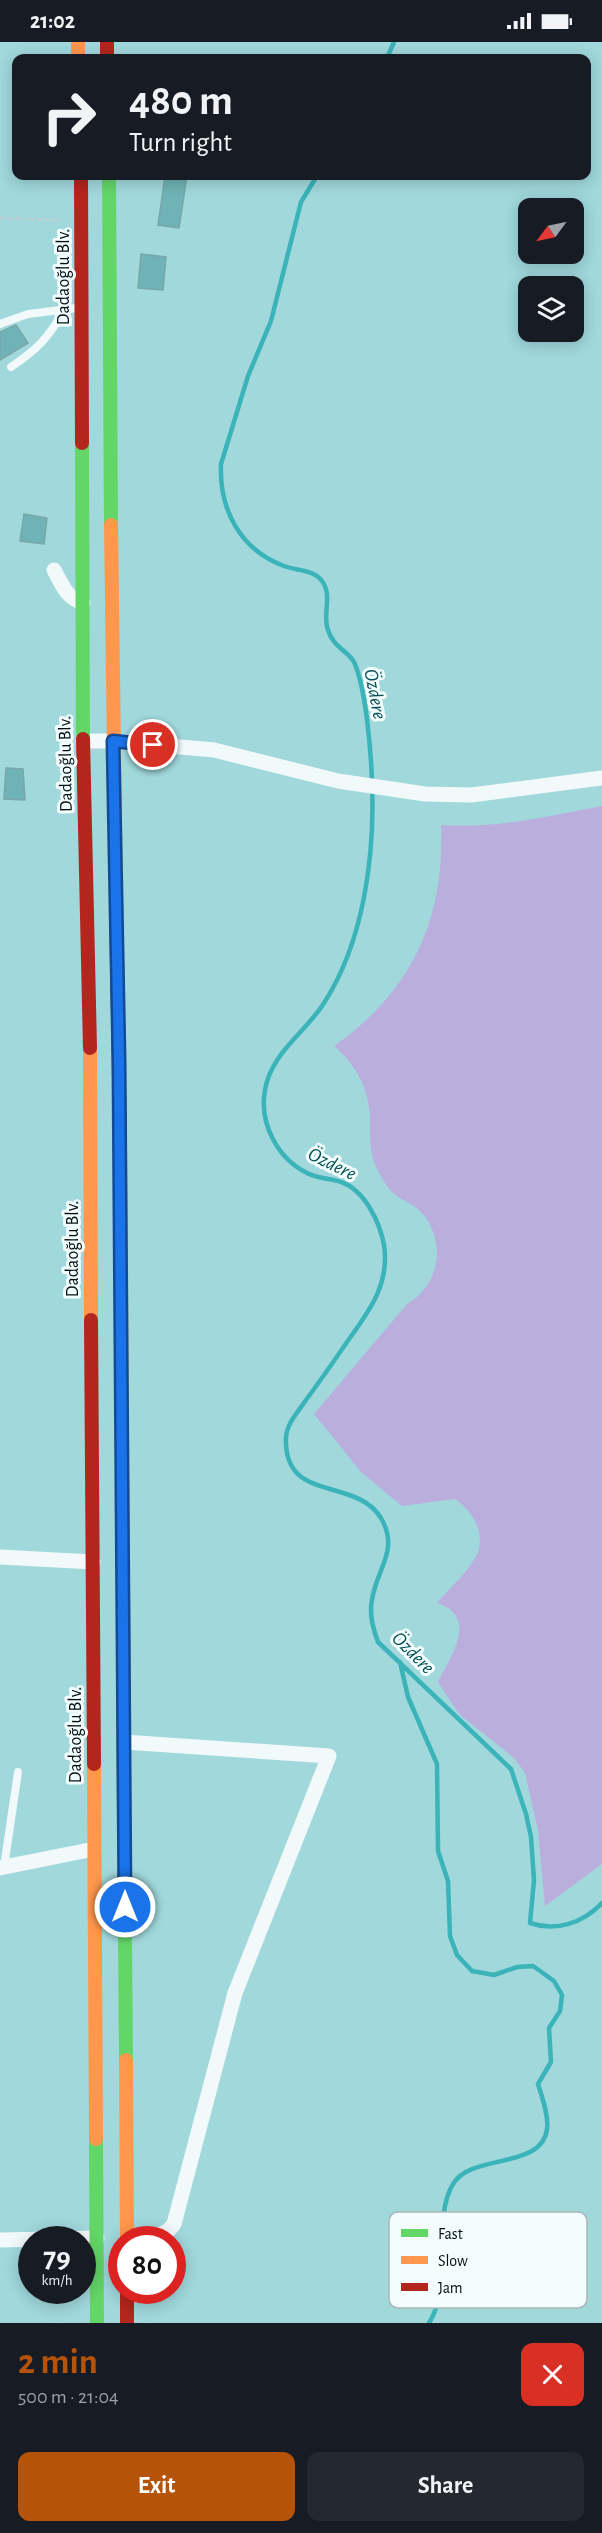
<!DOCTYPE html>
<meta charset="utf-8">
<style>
:root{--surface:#171b24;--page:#242831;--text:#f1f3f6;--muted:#9ea1a6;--accent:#b45309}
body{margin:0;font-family:"Alegreya Sans",sans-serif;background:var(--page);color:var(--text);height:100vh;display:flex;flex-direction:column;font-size:22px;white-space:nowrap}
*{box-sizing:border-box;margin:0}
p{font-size:20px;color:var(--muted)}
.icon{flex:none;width:33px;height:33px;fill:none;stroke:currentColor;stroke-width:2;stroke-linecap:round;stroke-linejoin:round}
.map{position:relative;height:2281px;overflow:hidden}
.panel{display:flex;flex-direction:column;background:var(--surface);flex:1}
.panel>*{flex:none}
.hud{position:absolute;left:12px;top:12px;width:579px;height:126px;border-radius:12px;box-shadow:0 3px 15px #0003;background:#171b24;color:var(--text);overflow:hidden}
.needle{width:39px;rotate:237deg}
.buttons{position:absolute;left:518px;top:156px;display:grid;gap:12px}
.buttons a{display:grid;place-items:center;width:66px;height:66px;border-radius:12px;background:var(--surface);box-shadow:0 3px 15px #0003;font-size:30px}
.speed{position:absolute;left:18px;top:2184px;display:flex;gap:12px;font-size:30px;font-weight:700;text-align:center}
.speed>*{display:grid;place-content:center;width:78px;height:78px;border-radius:50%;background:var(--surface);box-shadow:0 3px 15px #0003;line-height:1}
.speed small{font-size:15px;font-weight:400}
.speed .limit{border:9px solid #d22;background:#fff;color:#111}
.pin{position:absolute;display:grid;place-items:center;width:51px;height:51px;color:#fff;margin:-26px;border:3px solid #fff;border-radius:50%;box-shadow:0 2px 6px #0007}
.me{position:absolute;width:66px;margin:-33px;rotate:0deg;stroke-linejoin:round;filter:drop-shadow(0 0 4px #0008)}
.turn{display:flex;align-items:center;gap:21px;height:126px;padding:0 18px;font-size:27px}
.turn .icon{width:78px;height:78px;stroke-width:2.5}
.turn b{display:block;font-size:42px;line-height:51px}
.round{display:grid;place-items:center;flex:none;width:63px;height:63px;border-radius:12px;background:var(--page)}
.headline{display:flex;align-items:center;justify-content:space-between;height:102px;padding:0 18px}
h1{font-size:36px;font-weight:600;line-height:45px;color:var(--accent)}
.action{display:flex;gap:12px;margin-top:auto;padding:12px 18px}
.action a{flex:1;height:69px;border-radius:12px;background:var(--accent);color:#fff;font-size:24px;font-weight:600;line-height:69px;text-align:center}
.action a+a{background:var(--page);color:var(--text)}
.status{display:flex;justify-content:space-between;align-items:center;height:42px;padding:0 30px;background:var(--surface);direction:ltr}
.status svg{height:16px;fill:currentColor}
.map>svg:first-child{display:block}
.green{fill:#baaedd}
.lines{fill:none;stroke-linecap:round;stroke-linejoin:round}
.stream{stroke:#3ab3b9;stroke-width:4.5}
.building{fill:#70b3b6;stroke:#78a6a9;stroke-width:1.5}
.path{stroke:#bfd0d1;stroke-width:3;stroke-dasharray:4.5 3;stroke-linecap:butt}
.lane{stroke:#f1f9fa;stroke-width:8}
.street{stroke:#f1f9fa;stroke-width:15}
.fast{stroke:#63d668;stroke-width:14}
.slow{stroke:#ff974d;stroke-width:14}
.jam{stroke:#b3261e;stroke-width:14}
.route-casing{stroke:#114b97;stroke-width:15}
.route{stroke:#1a73e8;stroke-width:10}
.labels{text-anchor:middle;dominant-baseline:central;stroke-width:6;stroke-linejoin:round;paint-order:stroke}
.street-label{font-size:18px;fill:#000f11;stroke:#f4fdfe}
.water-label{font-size:20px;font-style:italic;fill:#055256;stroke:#f4fdfe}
.key{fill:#f4fdfe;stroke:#abb6b7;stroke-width:1.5}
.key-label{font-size:16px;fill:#000f11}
</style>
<div class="status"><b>21:02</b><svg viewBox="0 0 49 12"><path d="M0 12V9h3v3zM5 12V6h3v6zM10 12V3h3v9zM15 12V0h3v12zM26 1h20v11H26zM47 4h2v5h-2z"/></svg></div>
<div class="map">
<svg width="602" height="2281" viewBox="0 0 602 2281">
<rect width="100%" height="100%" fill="#a0d8dc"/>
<!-- green -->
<path class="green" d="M602 764V1822L545 1864 538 1788 525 1731 514 1716 459 1672 438 1640C450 1615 480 1575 437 1561 448 1548 469 1529 476 1514 487 1493 473 1469 455 1457L402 1464 361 1430 314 1372 407 1262C439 1243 447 1203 423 1172 415 1163 406 1160 397 1154 386 1147 379 1131 374 1120 369 1105 370 1091 370 1075 369 1046 355 1022 334 1004 411 950 445 878 441 783 501 786 544 775 602 764Z"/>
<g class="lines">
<!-- stream -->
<path class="stream" d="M387 16 394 0
M317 134 301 160 271 279 248 334 221 422C219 467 240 508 284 524 297 529 313 527 322 539 333 554 322 572 328 588 333 605 348 609 354 620 366 646 371 710 372 740 375 813 364 899 324 961 305 991 271 1011 265 1048 259 1081 277 1116 307 1131 318 1137 330 1136 341 1140 365 1148 380 1181 384 1203 390 1243 369 1269 347 1300 334 1319 320 1339 306 1358 298 1370 287 1381 286 1395 283 1462 355 1434 381 1476 400 1509 376 1527 372 1558 369 1572 373 1586 378 1600L511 1727 526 1772 531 1795 534 1838 530 1881C556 1890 583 1881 602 1861
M400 1620 408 1655 437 1722 438 1809 448 1839 450 1894 457 1913 472 1929 494 1933 517 1925 533 1924 554 1939 562 1953 560 1969 549 1986 551 2020 538 2042C542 2055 549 2074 547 2087 542 2128 471 2111 453 2142 431 2178 454 2243 429 2281"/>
</g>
<!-- building -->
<path class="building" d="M165 134H187L179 186 158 183Z
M141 212 166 215 163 248 138 246Z
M16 283 28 301 0 318V290Z
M24 472 47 476 44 502 20 499Z
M6 726 23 727 25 758 4 757Z"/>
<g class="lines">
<!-- path -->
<path class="path" d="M0 176 61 178"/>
<!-- lane -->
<path class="lane" d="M0 282 28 272 77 266
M11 325C39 306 48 296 65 267
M4 1825 18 1730"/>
<!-- street -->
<path class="street" d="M54 528C62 542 66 556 83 561
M83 699H113L214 708 338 739 425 752 471 753 602 736
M0 1515 93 1520
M124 1700 329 1714 235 1951 174 2182C163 2198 145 2195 127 2195
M0 1826 94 1807
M0 2198 97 2196"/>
<!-- fast -->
<path class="fast" d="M109 134 111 483
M82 401 83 697
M124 1781 126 2018
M96 2097 97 2281"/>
<!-- slow -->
<path class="slow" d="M78 0V16
M111 483 116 859
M90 1006 91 1278
M120 1095 123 1548
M94 1722 96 2097
M126 2018 127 2198"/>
<!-- jam -->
<path class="jam" d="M107 0V16
M81 134 82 401
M83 697 90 1006
M116 859 120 1095
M91 1278 94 1722
M123 1548 124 1781
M127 2248V2281"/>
</g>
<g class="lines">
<!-- route casing -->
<g class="route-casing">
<path id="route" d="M125 1865 119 1019 113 699 153 703"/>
</g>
<!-- route -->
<use href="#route" class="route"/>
</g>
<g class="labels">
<!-- street labels -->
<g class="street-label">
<text transform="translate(64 235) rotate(-90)">Dadaoğlu Blv.</text>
<text transform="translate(66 722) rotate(-91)">Dadaoğlu Blv.</text>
<text transform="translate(73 1207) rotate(-90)">Dadaoğlu Blv.</text>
<text transform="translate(76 1693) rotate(-90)">Dadaoğlu Blv.</text>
</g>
<!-- water labels -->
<g class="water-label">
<text transform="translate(375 652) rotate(79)">Özdere</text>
<text transform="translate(332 1122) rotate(26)">Özdere</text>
<text transform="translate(413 1611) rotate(45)">Özdere</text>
</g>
</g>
<!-- legend -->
<rect x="389" y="2170" width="198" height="96" rx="9" class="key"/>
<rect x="401" y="2187" width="27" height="8" fill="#63d668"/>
<rect x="401" y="2214" width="27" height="8" fill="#ff974d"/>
<rect x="401" y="2241" width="27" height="8" fill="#b3261e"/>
<g class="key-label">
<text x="438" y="2197">Fast</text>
<text x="438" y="2224">Slow</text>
<text x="438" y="2251">Jam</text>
</g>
</svg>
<div class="buttons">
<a><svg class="needle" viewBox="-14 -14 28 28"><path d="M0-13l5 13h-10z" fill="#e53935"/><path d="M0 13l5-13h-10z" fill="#9ea1a6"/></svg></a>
<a><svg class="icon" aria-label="layers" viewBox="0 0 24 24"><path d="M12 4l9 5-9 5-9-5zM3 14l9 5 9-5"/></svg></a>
</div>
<div class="speed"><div>79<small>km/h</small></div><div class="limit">80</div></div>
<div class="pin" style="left:153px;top:703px;background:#d93025"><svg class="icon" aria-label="arrive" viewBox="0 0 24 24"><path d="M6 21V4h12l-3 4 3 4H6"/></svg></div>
<svg class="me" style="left:125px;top:1865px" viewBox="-20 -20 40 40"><circle r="17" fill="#1a73e8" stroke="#fff" stroke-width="3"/><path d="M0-11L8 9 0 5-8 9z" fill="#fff"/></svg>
<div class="hud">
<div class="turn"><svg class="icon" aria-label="right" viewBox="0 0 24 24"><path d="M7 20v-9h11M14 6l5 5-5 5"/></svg><div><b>480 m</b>Turn right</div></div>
</div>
</div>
<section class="panel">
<div class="headline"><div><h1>2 min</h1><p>500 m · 21:04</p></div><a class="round" style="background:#d93025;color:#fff"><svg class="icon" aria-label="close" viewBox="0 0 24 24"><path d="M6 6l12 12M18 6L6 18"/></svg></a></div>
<div class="action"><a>Exit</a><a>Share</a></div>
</section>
